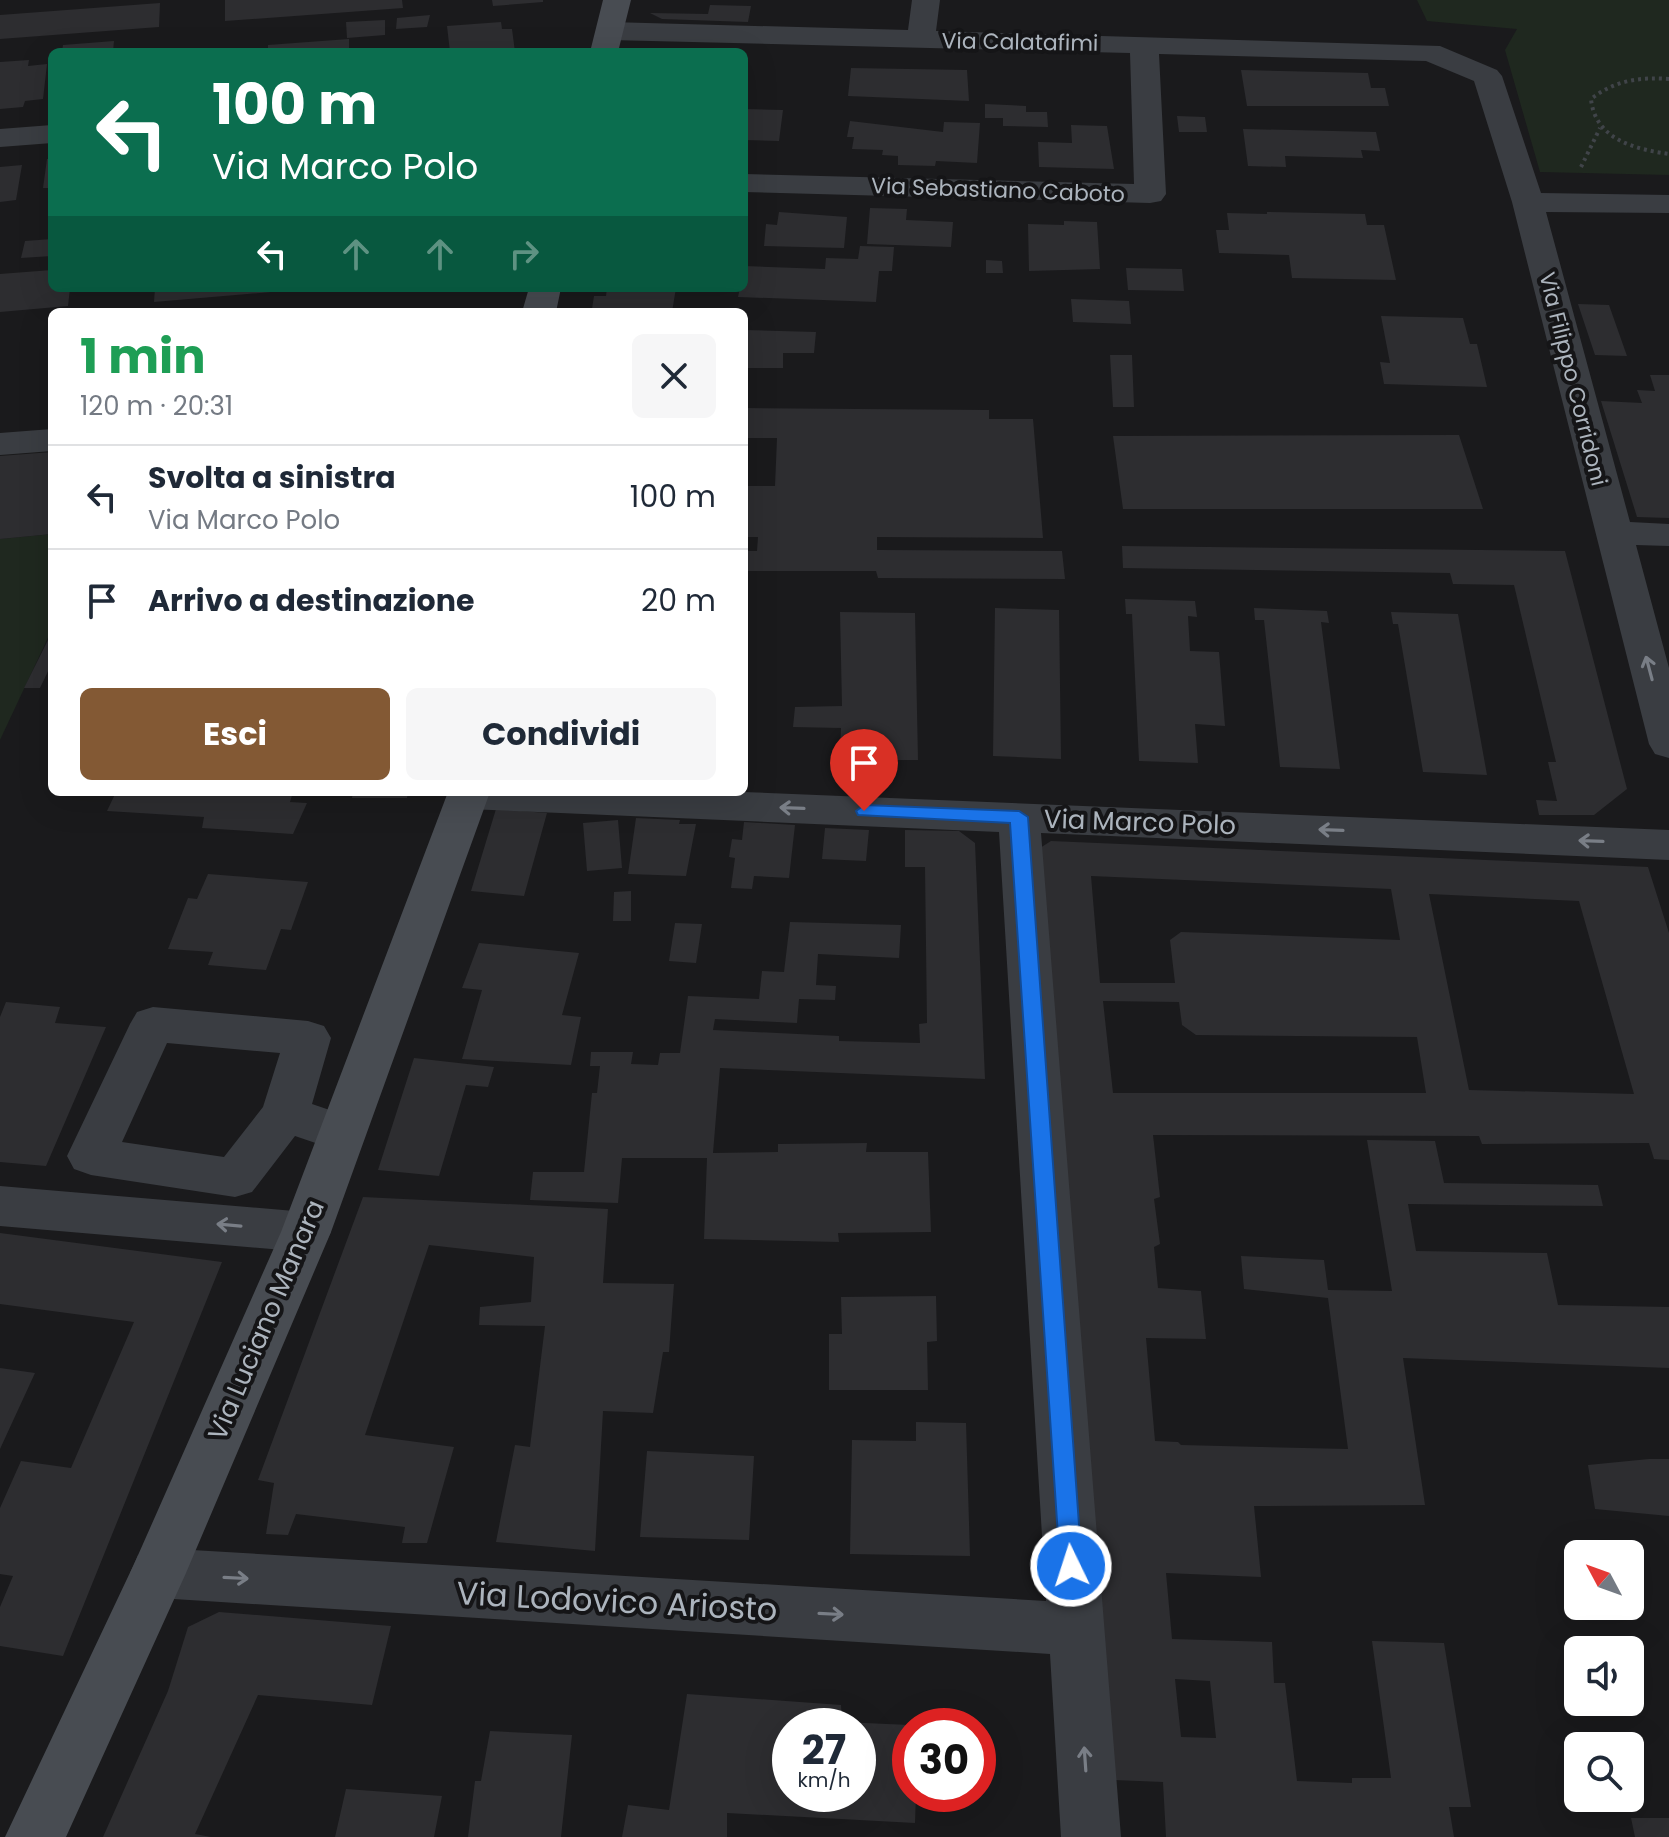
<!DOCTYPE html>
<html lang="it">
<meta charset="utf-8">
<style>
:root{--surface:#fff;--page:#f6f6f7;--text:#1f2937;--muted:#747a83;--line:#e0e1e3;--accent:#835934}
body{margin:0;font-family:Poppins,sans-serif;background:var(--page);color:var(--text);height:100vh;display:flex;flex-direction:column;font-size:30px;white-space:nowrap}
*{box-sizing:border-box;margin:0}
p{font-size:26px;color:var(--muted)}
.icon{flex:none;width:44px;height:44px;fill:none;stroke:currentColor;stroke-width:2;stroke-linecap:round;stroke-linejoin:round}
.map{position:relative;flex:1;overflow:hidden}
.panel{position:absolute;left:48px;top:308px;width:700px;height:488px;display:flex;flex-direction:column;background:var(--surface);border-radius:12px;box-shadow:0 8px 32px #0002}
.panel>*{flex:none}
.hud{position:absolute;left:48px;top:48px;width:700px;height:244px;border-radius:12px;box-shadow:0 8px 32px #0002;background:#0b6e4f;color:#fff;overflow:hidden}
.needle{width:52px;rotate:311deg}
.fabs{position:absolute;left:1564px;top:1540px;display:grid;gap:16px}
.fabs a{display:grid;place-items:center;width:80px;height:80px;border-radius:12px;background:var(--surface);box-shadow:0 8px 32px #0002;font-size:40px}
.speed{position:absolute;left:772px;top:1708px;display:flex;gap:16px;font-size:40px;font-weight:700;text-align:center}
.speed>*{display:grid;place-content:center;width:104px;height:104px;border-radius:50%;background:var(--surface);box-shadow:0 8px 32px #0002;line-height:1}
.speed small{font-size:20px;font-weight:400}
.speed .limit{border:12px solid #d22;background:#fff;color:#111}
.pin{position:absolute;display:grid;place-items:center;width:68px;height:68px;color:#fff;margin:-82px -34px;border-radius:50% 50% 50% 0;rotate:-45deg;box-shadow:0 0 8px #0007}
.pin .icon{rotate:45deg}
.me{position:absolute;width:88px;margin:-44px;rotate:356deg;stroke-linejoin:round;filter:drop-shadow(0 0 6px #0008)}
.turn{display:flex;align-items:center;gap:28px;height:168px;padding:0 32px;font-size:36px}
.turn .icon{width:104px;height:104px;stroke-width:2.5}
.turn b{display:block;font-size:56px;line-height:68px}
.lanes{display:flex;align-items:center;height:76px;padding:0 32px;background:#0003;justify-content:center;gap:40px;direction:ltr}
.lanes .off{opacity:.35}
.round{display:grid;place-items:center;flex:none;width:84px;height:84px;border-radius:12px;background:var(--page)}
.head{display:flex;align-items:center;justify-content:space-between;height:136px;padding:0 32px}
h1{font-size:48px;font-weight:700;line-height:60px;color:#1e9e55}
.cta{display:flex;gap:16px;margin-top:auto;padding:16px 32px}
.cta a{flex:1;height:92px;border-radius:12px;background:var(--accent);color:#fff;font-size:32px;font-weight:700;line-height:92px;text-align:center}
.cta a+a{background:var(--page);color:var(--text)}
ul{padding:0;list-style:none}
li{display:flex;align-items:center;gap:24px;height:104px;padding:0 32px;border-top:2px solid var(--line)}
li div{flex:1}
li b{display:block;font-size:30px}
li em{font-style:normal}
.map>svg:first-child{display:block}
.green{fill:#1f281f}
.building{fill:#2d2d30;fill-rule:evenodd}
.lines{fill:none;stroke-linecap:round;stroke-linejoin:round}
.path{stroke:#404449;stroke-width:4;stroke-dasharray:3 4;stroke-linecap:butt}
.minor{fill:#3a3d42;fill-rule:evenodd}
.secondary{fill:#484c52;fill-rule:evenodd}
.oneway{stroke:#797e86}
.route{fill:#1a73e8;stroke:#114b97;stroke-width:2}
.labels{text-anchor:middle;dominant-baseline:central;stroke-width:8;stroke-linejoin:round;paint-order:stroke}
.far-street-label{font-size:22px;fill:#acb4bd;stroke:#151517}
.street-label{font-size:26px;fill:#acb4bd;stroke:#151517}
.near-street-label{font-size:32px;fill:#acb4bd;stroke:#151517}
</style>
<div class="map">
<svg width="1669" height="1837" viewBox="0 0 1669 1837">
<rect width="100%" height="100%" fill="#1a1a1c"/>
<!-- green -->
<path class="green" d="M1417 0H1669V175L1540 172 1505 50 1517 29 1427 21Z
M52 534V629L0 740V539Z"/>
<!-- building -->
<path class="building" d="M225 0H402L403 8 225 21Z
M492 0H543V2L493 6Z
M160 3 159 27 0 39V15Z
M710 5 751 6 748 22 662 19 650 13 708 14Z
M430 15 427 27 396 29 397 18Z
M385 20V35L347 38 346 22Z
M501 22 502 29H512L515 52H450L447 26Z
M349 39V52H268V45Z
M114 41 113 52H62L63 45Z
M29 60 28 66 47 64 43 99 25 101 23 107 0 109V62Z
M851 68 967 70 969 101 848 96Z
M1241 70 1368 73 1371 88H1385L1389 106H1247Z
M985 104 1026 106V112H1047L1048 127 1003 126V118H985Z
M744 109 783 110 779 141 744 140Z
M1177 116 1205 117 1207 132H1179Z
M850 121 943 132 944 122 980 123 977 163 936 161 935 166 898 165V156L882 155 883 150 852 149 854 137H847Z
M1071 125 1107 126 1114 169 1039 167 1038 142 1072 143Z
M1243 129 1376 132 1380 151 1361 150 1363 158 1285 156 1286 167 1248 166Z
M47 159H52V188H43Z
M22 165 16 200 0 202V167Z
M870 208 907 209 906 220 953 222 951 247 867 244Z
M779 212 847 217 844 248 764 246 766 224 777 225Z
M1267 212 1365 214 1367 225H1384L1396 280 1292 278 1289 255 1219 253 1216 230H1229L1227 213 1267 214Z
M1064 221 1097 222 1100 269 1029 271 1028 224 1064 225Z
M52 239V256L21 258 25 241Z
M860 246 894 247 892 271H879L876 302 738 297 740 288H744V266L825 269 826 258 858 259Z
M986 260 1002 261 1003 273H986Z
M1126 268 1182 269 1184 291 1128 290Z
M52 270V288H70L68 306 0 312V274Z
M155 288H294V290L154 302Z
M607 288H676L672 312H603L604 309H592L594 296H606Z
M1071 299 1129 301 1131 324 1073 322Z
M1578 304 1609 305 1627 356 1595 355Z
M1381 316 1463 318 1470 344H1477L1487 387 1384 384 1380 362 1390 363Z
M744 330 816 332 814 353H783V368H744Z
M1110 355H1132L1134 407H1113Z
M1650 375H1669V518L1637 517 1601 401 1642 403 1637 390 1655 391Z
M744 408 989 410V419H1033L1043 538 877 537V550L1062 551 1065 579 878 578 876 571H744V551H757L758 537H744V486H775L777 438H744Z
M1459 435 1483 509H1123L1113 436Z
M52 452V534L0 539V456Z
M1122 546 1565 551 1627 789 1594 815H1539L1536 800 1557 801 1548 762H1556L1514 585 1453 584 1450 573 1123 568Z
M1125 599 1195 601 1197 617 1188 616 1190 651 1219 652 1225 726 1195 724 1198 763 1139 761 1132 614H1126Z
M995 608 1059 610 1061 759 993 756Z
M1254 608 1327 611 1329 623 1321 622 1340 769 1280 767 1264 620H1255Z
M840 612 915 613 918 760H840L841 728 793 727 795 707 842 706Z
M1391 612 1458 614 1487 775 1423 772 1398 624H1393Z
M48 640H52V663L40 688H24Z
M116 792H293L290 802 307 803 293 834 202 828 204 817 107 811Z
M353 792H408L407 798H352Z
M496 809 547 813 524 896 471 891Z
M636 818 680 820 679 824H696L686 876 628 874Z
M618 820 622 868 587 871 583 823Z
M744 822 795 825 789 878 754 876 752 889 731 888 735 858 729 857 732 839 742 840Z
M825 828 869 830 866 861 822 859Z
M905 830 959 831 975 843 985 1079 720 1068 713 1153 778 1152V1144L867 1143 866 1152H928L931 1232 838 1233 839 1242 704 1239 707 1158H622L618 1203 530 1200 533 1172H584L592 1093H597L600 1066H590L591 1052H633L631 1064 658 1065 660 1053H680L688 996 759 999 762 971 784 972 790 922 901 925 899 958 818 954 816 985 836 986 835 1000 799 999 797 1023 715 1019 713 1030 839 1036V1041L920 1043 919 1024 927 1023 925 867H905Z
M1051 841 1648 867 1669 933V1160L1654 1159 1649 1143 1482 1144 1479 1136 1153 1135 1160 1197 1154 1199 1160 1244 1154 1247 1158 1288 1201 1291 1206 1339 1146 1338 1155 1441 1178 1442 1181 1445 1348 1449 1328 1298 1244 1289 1241 1256 1324 1260 1328 1290 1392 1291 1367 1140 1435 1141 1444 1183 1598 1185 1603 1206 1408 1204 1416 1251 1547 1253 1558 1305 1669 1307V1368L1403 1358 1425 1505 1254 1506 1261 1577 1166 1573 1172 1639 1272 1642 1274 1683H1285L1297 1781 1352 1783V1778H1391L1372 1641 1444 1643 1471 1807H1449L1454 1837H1166L1163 1782 1114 1780 1040 848ZM1091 876 1391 889 1400 940 1181 932 1170 940 1175 983H1100ZM1429 894 1579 901 1634 1094 1469 1090ZM1103 1001 1179 1002 1182 1025 1196 1035 1417 1037 1426 1093H1113ZM1175 1679 1210 1681 1216 1738 1181 1737Z
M208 874 308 882 291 930 281 929 266 970 208 965 213 952 168 949 188 898 197 899Z
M631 891V921H613L614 892Z
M675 923 702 924 696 963 669 961Z
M479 943 579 953 562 1015 581 1017 571 1065 462 1059 482 990 462 988Z
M6 1002 60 1007 55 1023 106 1027 46 1166 0 1162V1017Z
M414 1058 494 1067 488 1087 466 1085 439 1176 378 1170Z
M363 1197 608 1209 603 1283 674 1284 669 1352H663L653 1413 603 1411 595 1551 496 1542 515 1445 530 1447 545 1326 479 1325 480 1307 531 1302 534 1257 429 1245 365 1435 454 1447 427 1543H402L405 1527 296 1514 288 1535 266 1534 274 1483 258 1480Z
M0 1233 222 1262 63 1656 0 1646V1607L13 1576 0 1574V1508L21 1461 71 1468 134 1322 0 1304Z
M936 1296 937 1341 927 1342 928 1390H829V1334H842L841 1297Z
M0 1368 35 1373 0 1449Z
M916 1422 966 1423 970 1556 850 1554 852 1440 916 1441Z
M647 1451 754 1456 749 1540 640 1537Z
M1649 1459H1669V1516L1595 1509 1588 1465Z
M219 1612 391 1626 372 1705 258 1695 195 1834 211 1837H103L168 1691 188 1627Z
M687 1694 841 1705 842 1722 910 1725V1794H916L915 1823 727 1813V1837H622L628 1805 669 1810ZM790 1726H858V1794H790Z
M490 1731 572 1735 561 1837H468L475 1781H481Z
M346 1789 442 1796 434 1837H335Z
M1631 1818H1669V1837H1635Z"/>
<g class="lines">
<!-- path -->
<path class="path" d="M1669 79C1640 77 1615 80 1591 99 1595 139 1634 149 1669 154
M1581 167 1600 128"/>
<!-- minor -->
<path class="minor" d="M912 0H940L936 31 1440 46 1497 70 1502 76 1541 193 1669 195V213L1546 212 1630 522 1669 524V546L1636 545 1669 668V758L1655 754 1649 744 1512 202 1474 81 1426 61 1159 54 1166 194 1161 201 1150 203 744 192V174L1134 184 1130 53 610 40 600 37 596 31 600 25 610 22 908 30Z
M52 125V143L0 147V129Z
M52 429V451L0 455V433Z
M449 792H743L1669 830V860L1041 833 1121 1837H1061L1050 1654 158 1598 138 1591 130 1573 138 1555 158 1548 1046 1601 999 832 468 809 453 805 447 795Z
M153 1007 308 1021 324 1026 331 1038 312 1104 359 1120 366 1133 359 1146 342 1152 295 1136 252 1192 235 1197 91 1175 74 1169 67 1156 130 1024 137 1012ZM167 1043 280 1053 263 1107 224 1157 122 1142Z
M0 1186 306 1212 324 1218 331 1232 324 1246 306 1252 0 1226Z"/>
<!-- secondary -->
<path class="secondary" d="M603 0H631L618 52H590Z
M529 288H561L556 312H522Z
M448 792H490L331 1232 186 1573 66 1837H5L135 1562 281 1232Z"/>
</g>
<!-- one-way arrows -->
<defs><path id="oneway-shaft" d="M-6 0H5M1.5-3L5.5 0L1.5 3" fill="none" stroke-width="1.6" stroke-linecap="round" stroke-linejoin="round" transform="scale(2)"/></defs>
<g class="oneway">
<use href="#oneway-shaft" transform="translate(1649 668) rotate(-105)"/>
<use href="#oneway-shaft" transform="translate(792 808) rotate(-178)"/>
<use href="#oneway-shaft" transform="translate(1331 830) rotate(-178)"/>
<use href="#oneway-shaft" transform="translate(1591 841) rotate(-178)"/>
<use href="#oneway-shaft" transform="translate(229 1225) rotate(-175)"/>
<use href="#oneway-shaft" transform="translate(236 1578) rotate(3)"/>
<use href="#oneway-shaft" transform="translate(831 1614) rotate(3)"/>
<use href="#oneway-shaft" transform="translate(1085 1759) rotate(-94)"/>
</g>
<!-- route -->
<path class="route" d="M864 805 1019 811 1028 817 1082 1566 1079 1574 1071 1577 1063 1574 1060 1566 1010 823 858 815 856 811Z"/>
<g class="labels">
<!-- far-street labels -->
<g class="far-street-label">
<text transform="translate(1020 42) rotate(1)">Via Calatafimi</text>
<text transform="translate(998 190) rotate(2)">Via Sebastiano Caboto</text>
<text transform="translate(1573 379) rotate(76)">Via Filippo Corridoni</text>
</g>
<!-- street labels -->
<g class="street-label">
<text transform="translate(1140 822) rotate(2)">Via Marco Polo</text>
<text transform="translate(266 1320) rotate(-67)">Via Luciano Manara</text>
</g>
<!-- near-street labels -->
<g class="near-street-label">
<text transform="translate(617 1601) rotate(3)">Via Lodovico Ariosto</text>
</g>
</g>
</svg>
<div class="fabs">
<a><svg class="needle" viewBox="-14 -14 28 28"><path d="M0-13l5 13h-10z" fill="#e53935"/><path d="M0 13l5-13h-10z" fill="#747a83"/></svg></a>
<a><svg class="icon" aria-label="sound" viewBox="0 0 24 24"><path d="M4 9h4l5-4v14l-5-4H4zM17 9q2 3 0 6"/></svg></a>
<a><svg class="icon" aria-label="search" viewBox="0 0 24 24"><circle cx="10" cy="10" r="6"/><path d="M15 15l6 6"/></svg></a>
</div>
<div class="speed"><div>27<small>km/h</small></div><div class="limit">30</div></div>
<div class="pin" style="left:864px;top:811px;background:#d93025"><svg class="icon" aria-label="arrive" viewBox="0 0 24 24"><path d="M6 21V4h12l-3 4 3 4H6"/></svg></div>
<svg class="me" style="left:1071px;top:1566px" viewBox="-20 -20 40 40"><circle r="17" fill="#1a73e8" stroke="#fff" stroke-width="3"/><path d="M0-11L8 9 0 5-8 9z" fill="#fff"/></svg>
<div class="hud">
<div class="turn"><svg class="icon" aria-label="left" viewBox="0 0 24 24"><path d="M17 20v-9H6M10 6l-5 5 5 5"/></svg><div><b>100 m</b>Via Marco Polo</div></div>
<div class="lanes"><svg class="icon" aria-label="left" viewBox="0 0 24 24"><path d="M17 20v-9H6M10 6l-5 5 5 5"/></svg><svg class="icon off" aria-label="ahead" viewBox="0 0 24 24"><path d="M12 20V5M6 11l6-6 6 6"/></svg><svg class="icon off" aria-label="ahead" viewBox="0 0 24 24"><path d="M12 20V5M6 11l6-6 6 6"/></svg><svg class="icon off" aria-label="right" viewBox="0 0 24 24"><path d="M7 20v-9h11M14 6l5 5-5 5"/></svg></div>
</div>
<section class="panel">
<div class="head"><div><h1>1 min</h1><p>120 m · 20:31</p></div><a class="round"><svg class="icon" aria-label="close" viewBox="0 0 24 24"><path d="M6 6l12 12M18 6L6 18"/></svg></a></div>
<ul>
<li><svg class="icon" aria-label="left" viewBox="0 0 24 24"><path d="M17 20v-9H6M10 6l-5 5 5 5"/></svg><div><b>Svolta a sinistra</b><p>Via Marco Polo</p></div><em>100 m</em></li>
<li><svg class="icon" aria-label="arrive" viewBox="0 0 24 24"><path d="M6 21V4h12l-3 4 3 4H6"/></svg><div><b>Arrivo a destinazione</b></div><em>20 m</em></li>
</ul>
<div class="cta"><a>Esci</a><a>Condividi</a></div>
</section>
</div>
